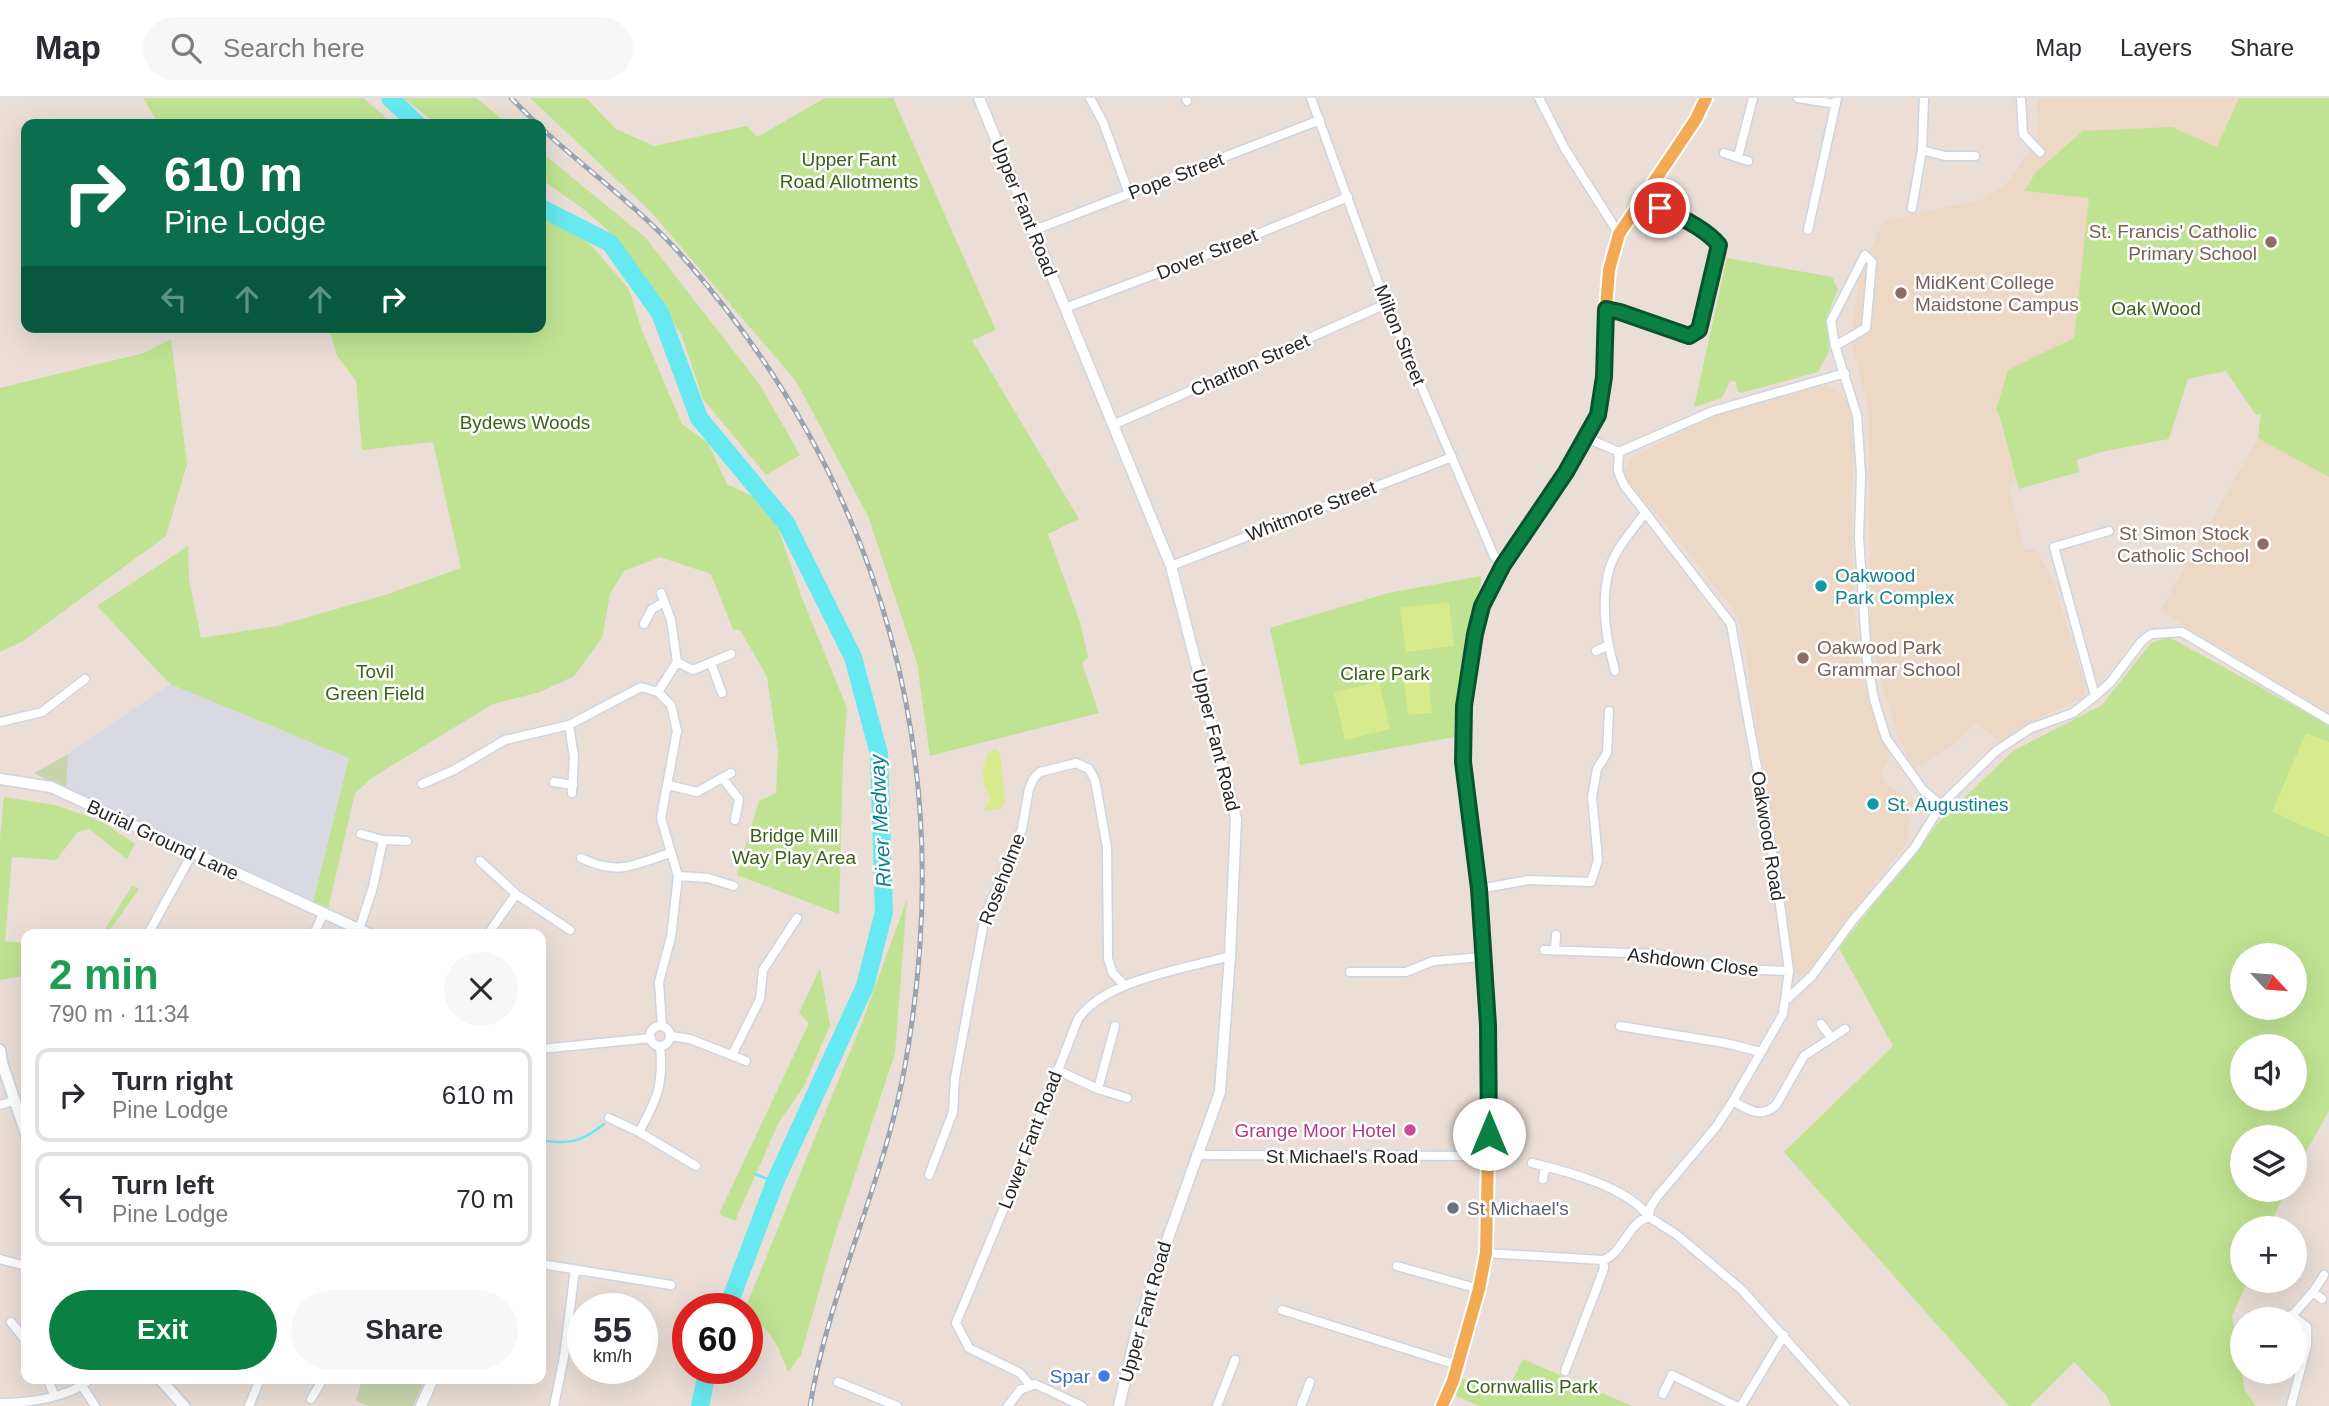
<!DOCTYPE html>
<meta charset="utf-8">
<style>
:root{--surface:#fff;--page:#f7f7f7;--text:#2b2b33;--muted:#7c7c81;--line:#e1e1e2;--accent:#0b8043}
body{margin:0;font-family:Arial,sans-serif;background:var(--page);color:var(--text);height:100vh;display:flex;flex-direction:column;font-size:26px;white-space:nowrap}
*{box-sizing:border-box;margin:0}
p{font-size:23px;color:var(--muted)}
.icon{flex:none;width:38px;height:38px;fill:none;stroke:currentColor;stroke-width:2;stroke-linecap:round;stroke-linejoin:round}
.map{position:relative;flex:1;overflow:hidden}
.drawer{position:absolute;left:21px;top:831px;width:525px;height:455px;display:flex;flex-direction:column;background:var(--surface);border-radius:14px;box-shadow:0 7px 28px #0002}
.drawer>*{flex:none}
.top-card{position:absolute;left:21px;top:21px;width:525px;height:214px;border-radius:14px;box-shadow:0 7px 28px #0002;background:#0b6e4f;color:#fff;overflow:hidden}
.needle{width:46px;rotate:116deg}
.buttons{position:absolute;left:2230px;top:845px;display:grid;gap:14px}
.buttons a{display:grid;place-items:center;width:77px;height:77px;border-radius:50%;background:var(--surface);box-shadow:0 7px 28px #0002;font-size:35px}
.speed{position:absolute;left:567px;top:1195px;display:flex;gap:14px;font-size:35px;font-weight:700;text-align:center}
.speed>*{display:grid;place-content:center;width:91px;height:91px;border-radius:50%;background:var(--surface);box-shadow:0 7px 28px #0002;line-height:1}
.speed small{font-size:18px;font-weight:400}
.speed .limit{border:10px solid #d22;background:#fff;color:#111}
.pin{position:absolute;display:grid;place-items:center;width:60px;height:60px;color:#fff;margin:-30px;border:4px solid #fff;border-radius:50%;box-shadow:0 2px 7px #0007}
.me{position:absolute;width:77px;margin:-38px;rotate:0deg;stroke-linejoin:round;filter:drop-shadow(0 0 5px #0008)}
.turn{display:flex;align-items:center;gap:24px;height:147px;padding:0 28px;font-size:32px}
.turn .icon{width:91px;height:91px;stroke-width:2.5}
.turn b{display:block;font-size:49px;line-height:60px}
.lanes{display:flex;align-items:center;height:66px;padding:0 28px;background:#0003;justify-content:center;gap:35px;direction:ltr}
.lanes .off{opacity:.35}
.round{display:grid;place-items:center;flex:none;width:74px;height:74px;border-radius:37px;background:var(--page)}
.head{display:flex;align-items:center;justify-content:space-between;height:119px;padding:0 28px}
h1{font-size:42px;font-weight:700;line-height:52px;color:#1e9e55}
.cta{display:flex;gap:14px;margin-top:auto;padding:14px 28px}
.cta a{flex:1;height:80px;border-radius:42px;background:var(--accent);color:#fff;font-size:28px;font-weight:700;line-height:80px;text-align:center}
.cta a+a{background:var(--page);color:var(--text)}
ul{padding:0;list-style:none}
li{display:flex;align-items:center;gap:21px;height:94px;margin:0 14px 10px;padding:0 14px;border:4px solid var(--line);border-radius:14px}
li div{flex:1}
li b{display:block;font-size:26px}
li em{font-style:normal}
header{display:flex;align-items:center;gap:42px;box-sizing:border-box;height:98px;padding:0 35px;background:var(--surface);border-bottom:2px solid var(--line)}
header strong{font-size:33px}
nav{display:flex;gap:38px;margin-inline-start:auto;font-size:24px}
.search{width:490px;height:63px;background:var(--page);display:flex;align-items:center;gap:18px;box-sizing:border-box;padding:0 24px;border-radius:38px;color:var(--muted);font-size:26px}
.map>svg:first-child{display:block}
.industrial{fill:#d9d9e2}
.education{fill:#edd7c5}
.green{fill:#bfe392;fill-rule:evenodd}
.cemetery{fill:#c9d4ae}
.pitch{fill:#d7eb8d}
.lines{fill:none;stroke-linecap:round;stroke-linejoin:round}
.stream{stroke:#66e9f0;stroke-width:2.5}
.river{stroke:#66e9f0;stroke-width:18}
.minor-casing{stroke:#cdd5e1;stroke-width:11}
.tertiary-casing{stroke:#cdd5e1;stroke-width:13}
.secondary-casing{stroke:#cdd5e1;stroke-width:14}
.primary-casing{stroke:#fff;stroke-width:16}
.minor{stroke:#fff;stroke-width:8}
.tertiary{stroke:#fff;stroke-width:10}
.secondary{stroke:#fff;stroke-width:10}
.primary{stroke:#f2ab54;stroke-width:12}
.rail-casing{stroke:#9aa3b2;stroke-width:5}
.rail{stroke:#fff;stroke-width:2.5;stroke-dasharray:8;stroke-linecap:butt}
.route-casing{stroke:#07532c;stroke-width:18}
.route{stroke:#0b8043;stroke-width:12}
.education-dot{fill:#8d6e63;stroke:#fff;stroke-width:2.5}
.culture-dot{fill:#0f9aa8;stroke:#fff;stroke-width:2.5}
.hotel-dot{fill:#d1479c;stroke:#fff;stroke-width:2.5}
.worship-dot{fill:#6b7280;stroke:#fff;stroke-width:2.5}
.shop-dot{fill:#3f7fe0;stroke:#fff;stroke-width:2.5}
.labels{text-anchor:middle;dominant-baseline:central;stroke-width:5;stroke-linejoin:round;paint-order:stroke}
.park-label{font-size:19px;fill:#386317;stroke:#fff}
.street-label{font-size:19px;fill:#272727;stroke:#fff}
.education-label{font-size:19px;fill:#785e54;stroke:#fff;text-anchor:end}
.culture-label{font-size:19px;fill:#0d838f;stroke:#fff;text-anchor:start}
.hotel-label{font-size:19px;fill:#b23c85;stroke:#fff;text-anchor:end}
.worship-label{font-size:19px;fill:#5b616d;stroke:#fff;text-anchor:start}
.shop-label{font-size:19px;fill:#366cbe;stroke:#fff;text-anchor:end}
.water-label{font-size:21px;font-style:italic;fill:#0b7f90;stroke:#fff}
</style>
<header>
<strong>Map</strong>
<div class="search"><svg class="icon" aria-label="search" viewBox="0 0 24 24"><circle cx="10" cy="10" r="6"/><path d="M15 15l6 6"/></svg>Search here</div>
<nav><a>Map</a><a>Layers</a><a>Share</a></nav>
</header>
<div class="map">
<svg width="2329" height="1308" viewBox="0 0 2329 1308">
<rect width="100%" height="100%" fill="#eaded7"/>
<!-- industrial -->
<path class="industrial" d="M170 586 349 660 313 804 66 692 68 656Z"/>
<!-- education -->
<path class="education" d="M2037 0H2329V614L2160 513 2258 340 2262 307 2211 62 2025 93 2090 100 2074 240 2009 272 1996 312 2017 382 2008 387 2024 451H2036L2054 485 2084 583 2085 599 2037 621 2000 643 1975 625 1956 645 1914 671 1897 636 1870 546 1869 315 1851 241 1859 180 1883 123 1980 102 2006 86 2038 42Z
M1828 287 1848 303 1852 328 1854 350 1852 398 1853 501 1863 585 1890 658 1881 675 1887 688 1913 702 1906 746 1805 877 1793 879 1772 722 1753 610 1743 535 1734 512 1670 432 1625 380 1624 371 1632 359 1717 316Z"/>
<!-- green -->
<path class="green" d="M143 0H363L393 26H159Z
M403 0H476L508 26H437Z
M530 0H586L616 31 654 48 747 28 757 39 825 0H893L996 232 972 242 1079 421 1048 436 1080 524 1088 559 1082 565 1099 615 930 658 917 565 868 418 796 283 651 114Z
M2239 0H2329V379L2258 340 2261 316 2256 317 2226 273 2188 281 2169 341 2105 353 2077 362 2079 374 2019 391 1999 317 1996 312 2008 272 2074 240 2089 100 2024 93 2037 73 2083 33 2172 29 2217 49Z
M541 54 645 139 760 287 800 357 766 377 703 301 681 236 612 136 586 113 541 81Z
M541 116 564 128 590 146 629 191 641 230 682 326 708 345 727 386 752 398 777 427 802 500 847 610 843 662 839 816 737 777 759 703 776 695 778 653 767 579 741 533 733 531 711 476 660 459 624 473 610 496 602 540 574 578 540 594 493 606 373 679 355 695 328 811 313 804 349 660 170 586 97 508 188 448 189 482 201 540 277 528 388 496 461 470 433 344 362 352 356 283 337 258 329 229H541Z
M1727 160 1832 179 1838 191 1827 218 1829 254 1818 274 1741 295 1737 293 1736 284 1730 283 1722 300 1694 309Z
M171 241 187 366 166 438 23 543 0 554V290L144 255Z
M1481 478C1482 493 1473 505 1470 520 1462 559 1455 600 1454 639L1300 667 1270 530 1388 495Z
M2169 539 2329 627V1013L2294 1075V1040H2242V1092H2286L2269 1130H2242V1183H2248L2232 1218 2245 1293 2256 1308H2111L2106 1297 2074 1264 2030 1308H2009L1784 1054 1893 948 1839 850 1939 724 2013 653 2102 607 2151 545ZM2242 858H2294V910H2242ZM2242 948H2294V1001H2242Z
M4 699 55 707 103 724 135 746 127 761 89 731 78 734 56 762 12 759 5 843 26 845V871L23 878 0 882V740Z
M132 788 139 791 107 836H102Z
M907 801 895 955 834 1140 801 1257 788 1274 778 1249 768 1234 745 1211 863 922Z
M820 870 830 927 804 988 779 1024 735 1123 719 1116 809 925 799 915Z
M1523 1261 1632 1308H1479L1454 1297 1459 1279 1505 1297Z"/>
<!-- cemetery -->
<path class="cemetery" d="M68 656 66 692 34 675Z
M362 1281H425L413 1308H368L356 1303Z"/>
<!-- pitch -->
<path class="pitch" d="M1449 504 1454 548 1406 554 1400 510Z
M1428 577 1432 615 1408 617 1404 580Z
M1379 584 1390 631 1345 642 1334 594Z
M2306 635 2329 644V739L2272 714Z
M996 651 1000 655 1005 704 1000 711 984 713 991 700C980 683 982 672 988 654Z"/>
<g class="lines">
<!-- stream -->
<path class="stream" d="M541 1042C570 1047 581 1044 604 1026
M755 1076 775 1084"/>
<!-- river -->
<path class="river" d="M390 0 417 26
M541 110 610 145 660 215 699 320 786 425 853 559 879 656 884 814 865 888 775 1084 727 1211
M700 1308 708 1270"/>
<!-- minor casing -->
<g class="minor-casing">
<path id="minor" d="M1090 0 1103 24 1129 96
M1186 0 1187 3
M1311 0 1386 206 1494 458 1503 467
M1539 0 1565 51 1619 136
M1798 0 1836 6
M2021 0 2023 36 2040 54
M1922 52 1945 58H1975
M1724 55 1748 63
M1738 59 1753 0
M1912 110 1922 52 1924 0
M1808 132 1837 0
M1032 133 1320 22
M1065 210 1196 161 1348 99
M1606 211 1620 214 1689 238 1699 232 1719 147C1707 132 1679 118 1660 110
M1835 248 1866 230 1872 164 1865 157 1831 223 1835 248 1857 317 1861 376 1859 440 1867 562 1874 601 1886 640 1923 692 1941 707
M1113 327 1386 206
M1587 340 1619 354 1713 313 1845 275
M1619 354 1618 373 1624 387 1731 526 1775 770 1789 873 1783 916 1733 1003 1716 1029 1657 1099 1650 1110 1649 1119
M1171 468 1452 359
M644 526 652 511 664 504
M1596 553 1607 548
M677 564 693 572 731 556
M711 565 722 595
M1615 573C1606 542 1601 508 1608 476 1613 453 1632 433 1645 415
M658 594 677 564 671 522 661 495
M2095 598 2054 449 2109 433
M0 624 42 614 85 581
M569 627 574 659 572 695
M723 681 739 701 735 722
M554 684 573 687
M422 686 454 672 505 642 569 627 641 589 658 594 671 607 677 633 661 720 678 778 671 839 659 884 662 928
M668 687 697 694 731 675
M361 736 383 742 407 743
M581 760C618 778 633 767 670 755
M480 763 516 796 570 832
M678 778 708 780 734 788
M1479 791 1529 782 1591 784 1598 762 1592 699 1597 671 1607 655 1609 613
M359 832 373 789 383 742
M148 836 192 756
M314 836 323 816
M488 836 516 796
M1544 852 1658 856 1715 870 1789 873
M1555 852 1556 837
M1350 874H1406L1433 863 1483 859
M1785 903 1812 878 1853 822 1915 749 1941 707 1996 653 2031 630 2073 615 2095 598 2110 585 2141 544 2151 536 2182 534 2329 622
M1821 926 1831 939
M650 938a10 10 0 1 1 20 0a10 10 0 1 1-20 0Z
M1620 928 1725 945 1761 954
M671 938 690 941 746 963
M541 951 651 940
M732 957 760 901 763 872 797 820
M1057 972 1098 991 1127 1000
M1098 991 1115 928
M1733 1003C1748 1012 1761 1021 1776 1007L1804 958 1845 931
M0 1007 14 1003
M609 1020 639 1034 696 1068
M639 1034C657 1001 664 987 660 948
M1196 1057 1488 1058
M1532 1065C1566 1073 1628 1089 1649 1119
M929 1077 953 1014 955 980 985 818 1022 731 1029 691 1034 680 1040 674 1076 665 1089 671 1095 682 1107 749 1108 860 1112 874 1124 887
M1543 1081 1545 1068
M1486 1155 1603 1162C1623 1156 1628 1124 1649 1119L1677 1137 1742 1192 1845 1308
M0 1161 26 1168
M541 1166 671 1187
M1397 1168 1479 1191
M2313 1194 2322 1201
M1282 1212 1457 1267
M2289 1221 2313 1194 2324 1177
M11 1224 26 1243
M1565 1273 1599 1184 1604 1170 1603 1162
M48 1281 54 1297
M838 1284 897 1308
M1030 1287 1020 1275 969 1250 956 1225 1011 1093 1078 921C1106 881 1185 871 1230 858
M82 1288 95 1308
M1663 1296 1672 1277 1736 1308
M311 1301 323 1281
M0 1305C29 1305 68 1300 91 1281
M249 1308 260 1281
M554 1308 564 1259 575 1171
M1008 1308 1020 1292 1035 1286 1082 1308
M1217 1308 1235 1262
M1301 1308 1310 1284
M1741 1308 1784 1237
M2291 1308 2307 1247V1229L2291 1217"/>
</g>
<!-- tertiary casing -->
<g class="tertiary-casing">
<path id="tertiary" d="M979 0 1171 468 1236 721 1230 858 1220 994 1152 1185 1136 1236 1119 1308
M0 681 51 689 369 836
M421 1308 433 1281"/>
</g>
<!-- secondary casing -->
<g class="secondary-casing">
<path id="secondary" d="M0 952 2 965 26 1036
M160 1281 184 1308"/>
</g>
<!-- primary casing -->
<g class="primary-casing">
<path id="primary" d="M1442 1308 1453 1283 1479 1191 1486 1155 1488 1058V927L1479 791 1463 664 1464 608 1474 536 1482 508 1503 467 1566 374 1598 317 1604 279 1606 211 1609 172 1619 136 1696 21 1706 0"/>
</g>
<!-- minor -->
<use href="#minor" class="minor"/>
<!-- tertiary -->
<use href="#tertiary" class="tertiary"/>
<!-- secondary -->
<use href="#secondary" class="secondary"/>
<!-- primary -->
<use href="#primary" class="primary"/>
<!-- rail casing -->
<g class="rail-casing">
<path id="rail" d="M511 0 537 26
M541 30C588 73 641 111 683 159 887 391 960 670 904 973 883 1087 829 1192 810 1308"/>
</g>
<!-- rail -->
<use href="#rail" class="rail"/>
</g>
<g class="lines">
<!-- route casing -->
<g class="route-casing">
<path id="route" d="M1489 1036 1488 927 1479 791 1463 664 1464 608 1475 536 1482 508 1503 467 1566 374 1598 317 1604 279 1606 211 1620 214 1689 238 1699 232 1719 147C1707 132 1679 118 1660 110"/>
</g>
<!-- route -->
<use href="#route" class="route"/>
</g>
<!-- markers -->
<g class="education-dot">
<circle cx="2271" cy="144" r="7"/>
<circle cx="1901" cy="195" r="7"/>
<circle cx="2263" cy="446" r="7"/>
<circle cx="1803" cy="560" r="7"/>
</g>
<g class="culture-dot">
<circle cx="1821" cy="488" r="7"/>
<circle cx="1873" cy="706" r="7"/>
</g>
<circle class="hotel-dot" cx="1410" cy="1032" r="7"/>
<circle class="worship-dot" cx="1453" cy="1110" r="7"/>
<circle class="shop-dot" cx="1104" cy="1278" r="7"/>
<g class="labels">
<!-- park labels -->
<g class="park-label">
<text x="849" y="61">Upper Fant<tspan x="849" dy="22">Road Allotments</tspan></text>
<text x="2156" y="210">Oak Wood</text>
<text x="525" y="324">Bydews Woods</text>
<text x="375" y="573">Tovil<tspan x="375" dy="22">Green Field</tspan></text>
<text x="1385" y="575">Clare Park</text>
<text x="794" y="737">Bridge Mill<tspan x="794" dy="22">Way Play Area</tspan></text>
<text x="1532" y="1288">Cornwallis Park</text>
</g>
<!-- street labels -->
<g class="street-label">
<text transform="translate(1176 78) rotate(-21)">Pope Street</text>
<text transform="translate(1024 110) rotate(68)">Upper Fant Road</text>
<text transform="translate(1207 156) rotate(-22)">Dover Street</text>
<text transform="translate(1400 237) rotate(68)">Milton Street</text>
<text transform="translate(1250 267) rotate(-24)">Charlton Street</text>
<text transform="translate(1311 413) rotate(-21)">Whitmore Street</text>
<text transform="translate(1216 642) rotate(76)">Upper Fant Road</text>
<text transform="translate(1768 738) rotate(81)">Oakwood Road</text>
<text transform="translate(163 742) rotate(25)">Burial Ground Lane</text>
<text transform="translate(1002 781) rotate(-69)">Roseholme</text>
<text transform="translate(1693 864) rotate(7)">Ashdown Close</text>
<text transform="translate(1030 1042) rotate(-69)">Lower Fant Road</text>
<text x="1342" y="1058">St Michael's Road</text>
<text transform="translate(1145 1214) rotate(-74)">Upper Fant Road</text>
</g>
<!-- education labels -->
<g class="education-label">
<text x="2257" y="133">St. Francis' Catholic<tspan x="2257" dy="22">Primary School</tspan></text>
<text x="1915" y="184" text-anchor="start">MidKent College<tspan x="1915" dy="22">Maidstone Campus</tspan></text>
<text x="2249" y="435">St Simon Stock<tspan x="2249" dy="22">Catholic School</tspan></text>
<text x="1817" y="549" text-anchor="start">Oakwood Park<tspan x="1817" dy="22">Grammar School</tspan></text>
</g>
<!-- culture labels -->
<g class="culture-label">
<text x="1835" y="477">Oakwood<tspan x="1835" dy="22">Park Complex</tspan></text>
<text x="1887" y="706">St. Augustines</text>
</g>
<!-- hotel labels -->
<g class="hotel-label">
<text x="1396" y="1032">Grange Moor Hotel</text>
</g>
<!-- worship labels -->
<g class="worship-label">
<text x="1467" y="1110">St Michael's</text>
</g>
<!-- shop labels -->
<g class="shop-label">
<text x="1090" y="1278">Spar</text>
</g>
<!-- water labels -->
<g class="water-label">
<text transform="translate(880 723) rotate(-93)">River Medway</text>
</g>
</g>
</svg>
<div class="buttons">
<a><svg class="needle" viewBox="-14 -14 28 28"><path d="M0-13l5 13h-10z" fill="#e53935"/><path d="M0 13l5-13h-10z" fill="#7c7c81"/></svg></a>
<a><svg class="icon" aria-label="sound" viewBox="0 0 24 24"><path d="M4 9h4l5-4v14l-5-4H4zM17 9q2 3 0 6"/></svg></a>
<a><svg class="icon" aria-label="layers" viewBox="0 0 24 24"><path d="M12 4l9 5-9 5-9-5zM3 14l9 5 9-5"/></svg></a>
<a>+</a>
<a>−</a>
</div>
<div class="speed"><div>55<small>km/h</small></div><div class="limit">60</div></div>
<div class="pin" style="left:1660px;top:110px;background:#d93025"><svg class="icon" aria-label="arrive" viewBox="0 0 24 24"><path d="M6 21V4h12l-3 4 3 4H6"/></svg></div>
<svg class="me" style="left:1489px;top:1036px" viewBox="-20 -20 40 40"><circle r="19" fill="#fff"/><path d="M0-13L10 11 0 6-10 11z" fill="#0b8043"/></svg>
<div class="top-card">
<div class="turn"><svg class="icon" aria-label="right" viewBox="0 0 24 24"><path d="M7 20v-9h11M14 6l5 5-5 5"/></svg><div><b>610 m</b>Pine Lodge</div></div>
<div class="lanes"><svg class="icon off" aria-label="left" viewBox="0 0 24 24"><path d="M17 20v-9H6M10 6l-5 5 5 5"/></svg><svg class="icon off" aria-label="ahead" viewBox="0 0 24 24"><path d="M12 20V5M6 11l6-6 6 6"/></svg><svg class="icon off" aria-label="ahead" viewBox="0 0 24 24"><path d="M12 20V5M6 11l6-6 6 6"/></svg><svg class="icon" aria-label="right" viewBox="0 0 24 24"><path d="M7 20v-9h11M14 6l5 5-5 5"/></svg></div>
</div>
<section class="drawer">
<div class="head"><div><h1>2 min</h1><p>790 m · 11:34</p></div><a class="round"><svg class="icon" aria-label="close" viewBox="0 0 24 24"><path d="M6 6l12 12M18 6L6 18"/></svg></a></div>
<ul>
<li><svg class="icon" aria-label="right" viewBox="0 0 24 24"><path d="M7 20v-9h11M14 6l5 5-5 5"/></svg><div><b>Turn right</b><p>Pine Lodge</p></div><em>610 m</em></li>
<li><svg class="icon" aria-label="left" viewBox="0 0 24 24"><path d="M17 20v-9H6M10 6l-5 5 5 5"/></svg><div><b>Turn left</b><p>Pine Lodge</p></div><em>70 m</em></li>
</ul>
<div class="cta"><a>Exit</a><a>Share</a></div>
</section>
</div>
